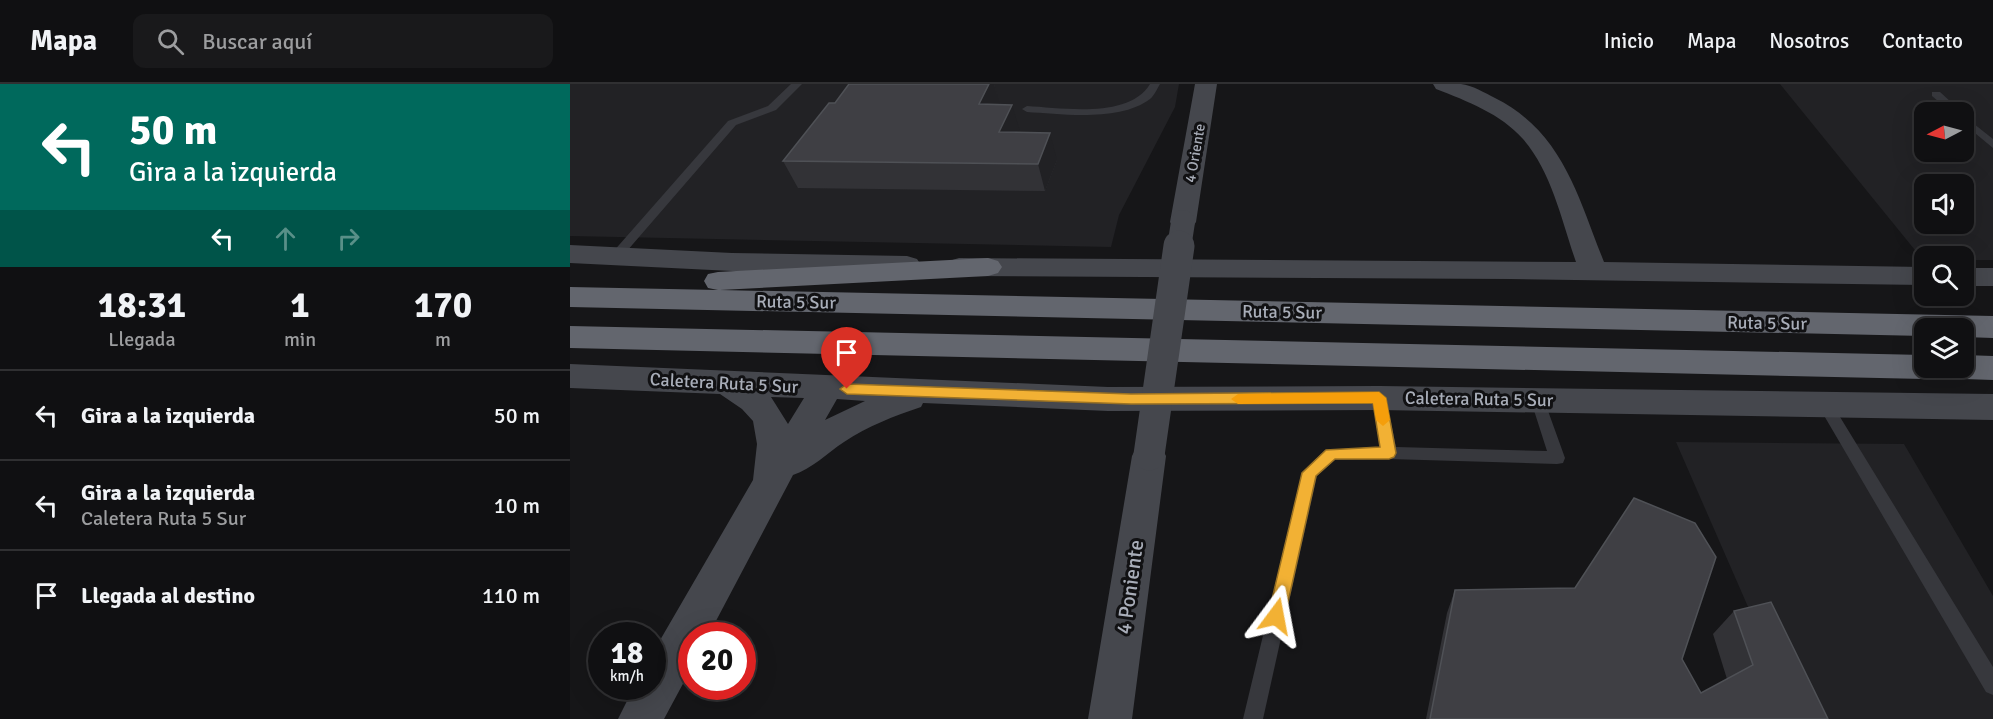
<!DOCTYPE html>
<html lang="es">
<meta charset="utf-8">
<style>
:root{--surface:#101012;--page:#19191b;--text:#f1f3f6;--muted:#9c9d9f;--line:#303032}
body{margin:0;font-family:Signika,sans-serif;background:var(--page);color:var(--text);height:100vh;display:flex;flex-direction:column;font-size:22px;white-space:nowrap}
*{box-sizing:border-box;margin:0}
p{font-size:20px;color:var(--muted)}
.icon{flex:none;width:33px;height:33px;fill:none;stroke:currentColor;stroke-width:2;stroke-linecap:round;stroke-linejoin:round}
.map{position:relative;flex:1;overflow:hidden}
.details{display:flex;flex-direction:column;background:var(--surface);width:570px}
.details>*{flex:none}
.banner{background:#00695c;color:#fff;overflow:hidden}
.needle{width:39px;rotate:264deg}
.tools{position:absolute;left:1344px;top:18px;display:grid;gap:12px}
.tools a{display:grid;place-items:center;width:60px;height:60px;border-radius:12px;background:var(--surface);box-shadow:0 6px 24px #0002,0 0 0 2px var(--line);font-size:30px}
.speed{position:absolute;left:18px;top:538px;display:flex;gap:12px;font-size:30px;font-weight:700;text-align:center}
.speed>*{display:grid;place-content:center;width:78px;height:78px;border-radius:50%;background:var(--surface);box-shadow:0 6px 24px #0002,0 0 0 2px var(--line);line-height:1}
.speed small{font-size:15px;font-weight:400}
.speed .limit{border:9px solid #d22;background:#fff;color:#111}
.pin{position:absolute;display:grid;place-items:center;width:51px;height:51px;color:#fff;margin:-62px -26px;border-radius:50% 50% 50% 0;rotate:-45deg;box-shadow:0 0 6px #0007}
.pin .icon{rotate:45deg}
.me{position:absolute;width:66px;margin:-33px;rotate:13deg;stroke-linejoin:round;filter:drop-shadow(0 0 4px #0008)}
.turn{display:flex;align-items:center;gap:21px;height:126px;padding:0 30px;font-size:27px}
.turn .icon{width:78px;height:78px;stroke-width:2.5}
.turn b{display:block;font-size:42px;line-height:51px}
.lanes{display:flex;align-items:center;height:57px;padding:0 30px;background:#0003;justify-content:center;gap:30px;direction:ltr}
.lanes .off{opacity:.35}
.eta{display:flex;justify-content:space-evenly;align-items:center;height:102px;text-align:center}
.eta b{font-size:36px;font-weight:800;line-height:42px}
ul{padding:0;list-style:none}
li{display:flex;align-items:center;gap:18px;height:90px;padding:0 30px;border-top:2px solid var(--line)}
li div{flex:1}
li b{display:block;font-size:22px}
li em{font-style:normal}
header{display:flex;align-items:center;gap:36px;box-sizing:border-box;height:84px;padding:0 30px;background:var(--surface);border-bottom:2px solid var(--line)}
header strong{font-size:28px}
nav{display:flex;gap:33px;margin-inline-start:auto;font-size:21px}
.search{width:420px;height:54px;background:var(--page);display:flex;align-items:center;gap:15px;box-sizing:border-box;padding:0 21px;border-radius:12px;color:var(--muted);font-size:22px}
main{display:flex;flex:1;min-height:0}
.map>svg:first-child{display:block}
.built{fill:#222225;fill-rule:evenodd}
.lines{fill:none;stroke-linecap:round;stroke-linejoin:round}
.service{fill:#37383d;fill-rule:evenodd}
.secondary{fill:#45474d;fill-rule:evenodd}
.motorway{fill:#63666e;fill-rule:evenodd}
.secondary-bridge-far1{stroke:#45474d;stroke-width:24}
.secondary-bridge{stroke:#45474d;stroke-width:31}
.wall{fill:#323236}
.shaded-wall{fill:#212124}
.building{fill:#3f3f44;stroke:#4f5156;stroke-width:1.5}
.route{fill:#f2b134;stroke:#9d7322;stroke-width:1.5}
.slow{fill:#f59e0b}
.labels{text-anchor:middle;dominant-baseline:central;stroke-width:6;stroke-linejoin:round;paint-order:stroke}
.far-street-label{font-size:15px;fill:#a8adb8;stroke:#111113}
.street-label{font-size:18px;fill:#a8adb8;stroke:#111113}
.near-street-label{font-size:21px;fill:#a8adb8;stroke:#111113}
</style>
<header>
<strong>Mapa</strong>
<div class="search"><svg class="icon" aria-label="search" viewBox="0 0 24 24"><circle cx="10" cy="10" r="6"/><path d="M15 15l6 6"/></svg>Buscar aquí</div>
<nav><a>Inicio</a><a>Mapa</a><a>Nosotros</a><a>Contacto</a></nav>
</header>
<main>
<section class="details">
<div class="banner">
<div class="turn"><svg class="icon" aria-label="left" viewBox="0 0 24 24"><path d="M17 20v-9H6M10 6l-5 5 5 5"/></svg><div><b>50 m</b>Gira a la izquierda</div></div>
<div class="lanes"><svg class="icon" aria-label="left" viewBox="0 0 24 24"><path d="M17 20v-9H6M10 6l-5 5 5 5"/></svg><svg class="icon off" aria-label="ahead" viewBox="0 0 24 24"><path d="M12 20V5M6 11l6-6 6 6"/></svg><svg class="icon off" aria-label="right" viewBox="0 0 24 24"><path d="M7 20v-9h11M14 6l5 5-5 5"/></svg></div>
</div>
<div class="eta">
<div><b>18:31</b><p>Llegada</p></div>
<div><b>1</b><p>min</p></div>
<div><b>170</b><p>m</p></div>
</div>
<ul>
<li><svg class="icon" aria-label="left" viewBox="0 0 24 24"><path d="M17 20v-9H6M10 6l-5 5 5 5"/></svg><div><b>Gira a la izquierda</b></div><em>50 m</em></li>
<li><svg class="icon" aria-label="left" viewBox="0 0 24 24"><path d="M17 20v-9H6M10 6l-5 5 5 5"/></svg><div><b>Gira a la izquierda</b><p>Caletera Ruta 5 Sur</p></div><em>10 m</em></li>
<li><svg class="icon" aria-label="arrive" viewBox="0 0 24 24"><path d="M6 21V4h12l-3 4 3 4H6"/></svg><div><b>Llegada al destino</b></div><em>110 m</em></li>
</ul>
</section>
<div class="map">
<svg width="1423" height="635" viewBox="0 0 1423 635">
<rect width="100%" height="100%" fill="#161618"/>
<!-- built -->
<path class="built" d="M0 0H609L605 23 549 131 541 163 0 152Z
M1210 0H1423V176H1394V172H1354L1353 176ZM1354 28H1394V68H1354ZM1354 100H1394V140H1354Z
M1106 358 1334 360 1423 512V635H1227Z"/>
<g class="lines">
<!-- service -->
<path class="service" d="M221 0H232L206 26 166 41 50 175H42L40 172 42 169 158 37 198 22Z
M580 0H590C587 5 584 12 580 15 550 38 492 30 457 28L452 25 457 22C493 24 559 35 580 0Z
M1362 8H1370L1392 28H1381L1362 12Z
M1394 32 1423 55V64L1394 40Z
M809 308 814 310 816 314 826 363 977 367 961 317 963 313H973L995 374 993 379 987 380 819 375 765 376 747 392 693 635H673L732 389 755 366 810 363 802 314 804 310Z
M1254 313 1259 315 1423 583V611L1416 608 1249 323 1246 319 1249 315Z"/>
<!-- secondary -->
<path class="secondary" d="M625 0H647L626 138 622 144 613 146 604 144 600 138Z
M863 0C872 0 882 0 891 0 902 1 915 9 925 14 993 48 1008 113 1034 178L1354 183V201L940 195 389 192 379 189 375 183 379 177 389 174 1006 178C992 138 982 88 953 55 931 30 897 17 866 5Z
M0 161 162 169 337 172 347 175 351 181 347 187 337 190 162 187 0 179Z
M1394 184H1423V202H1394Z
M0 280 538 303 809 302 1423 310V336L809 326 538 327 353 319 351 323C324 332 298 342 274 358 257 369 242 385 223 391L138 552H122V583L94 635H48L64 603H82V570L183 396 187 360 183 337 172 325 150 310 0 304ZM201 313 234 314 218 340ZM267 315 295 317 255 336Z
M579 358 591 362 596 372 562 635H518L562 372 567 362Z"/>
<!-- motorway -->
<path class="motorway" d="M418 174 428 177 432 183 428 189 418 192 150 206 1423 232V254L1394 253V244H1354V252L0 223V203L148 206 138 204 134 197 138 190 148 188Z
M0 242 1354 271V284H1370L1365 291 1354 295 0 264Z
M1394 271 1423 272V296L1394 295 1383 291 1378 284H1394Z"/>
<!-- secondary-bridge-far1 -->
<path class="secondary-bridge-far1" d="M609 164 613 138"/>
<!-- secondary-bridge -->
<path class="secondary-bridge" d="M579 371 609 162"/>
</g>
<!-- wall -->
<path class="wall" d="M279 0H424L429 20 450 47 449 49 487 76 475 107 228 104 213 77 265 19Z
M885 506 1112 575 1131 609 1157 595 1143 550 1164 527 1258 635H856L877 529Z"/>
<!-- shaded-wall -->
<path class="shaded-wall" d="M406 0H424L430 21 409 20Z
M442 21 450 47 437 75 429 48Z
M480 49 487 76 475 107 468 80Z"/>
<!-- building -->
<path class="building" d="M279 0H419L409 20 442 21 429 48 480 49 468 80 213 77 259 19H265Z
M1064 414 1125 439 1146 473 1112 575 1131 609 1183 581 1164 527 1201 518 1258 635H860L885 506 1005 504Z"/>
<!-- route -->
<path class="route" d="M277 300 561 310 809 308 816 314 826 369 824 373 819 375H765L746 392 715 532 712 537 706 540 700 537 698 532 732 389 756 366 810 363 803 319 561 320 277 310 270 305Z"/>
<!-- slow -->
<path class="slow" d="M809 308 816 314 820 336 813 342 806 336 803 319 668 320 661 315 668 310Z"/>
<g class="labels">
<!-- far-street labels -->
<g class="far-street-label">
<text transform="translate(625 69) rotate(-80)">4 Oriente</text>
</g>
<!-- street labels -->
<g class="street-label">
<text transform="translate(226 218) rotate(1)">Ruta 5 Sur</text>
<text transform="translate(712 228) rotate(1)">Ruta 5 Sur</text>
<text transform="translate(1197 239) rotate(1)">Ruta 5 Sur</text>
<text transform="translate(154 299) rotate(3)">Caletera Ruta 5 Sur</text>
<text transform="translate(909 315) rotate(1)">Caletera Ruta 5 Sur</text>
</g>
<!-- near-street labels -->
<g class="near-street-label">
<text transform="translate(560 503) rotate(-82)">4 Poniente</text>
</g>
</g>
</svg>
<div class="tools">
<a><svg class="needle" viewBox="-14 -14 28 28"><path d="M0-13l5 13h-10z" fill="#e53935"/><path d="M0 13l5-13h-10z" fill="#9c9d9f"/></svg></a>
<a><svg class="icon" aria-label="sound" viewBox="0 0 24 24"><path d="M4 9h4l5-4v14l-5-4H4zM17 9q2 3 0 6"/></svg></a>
<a><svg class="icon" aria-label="search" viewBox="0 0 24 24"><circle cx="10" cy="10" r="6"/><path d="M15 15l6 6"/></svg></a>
<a><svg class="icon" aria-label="layers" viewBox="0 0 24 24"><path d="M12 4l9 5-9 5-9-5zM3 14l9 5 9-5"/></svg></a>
</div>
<div class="speed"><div>18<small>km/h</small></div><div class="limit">20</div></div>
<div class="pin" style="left:277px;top:305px;background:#d93025"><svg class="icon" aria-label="arrive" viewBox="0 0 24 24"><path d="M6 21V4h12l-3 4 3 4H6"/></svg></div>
<svg class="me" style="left:706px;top:532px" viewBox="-20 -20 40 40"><path d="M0-17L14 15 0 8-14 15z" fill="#f2b134" stroke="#fff" stroke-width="4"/></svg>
</div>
</main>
